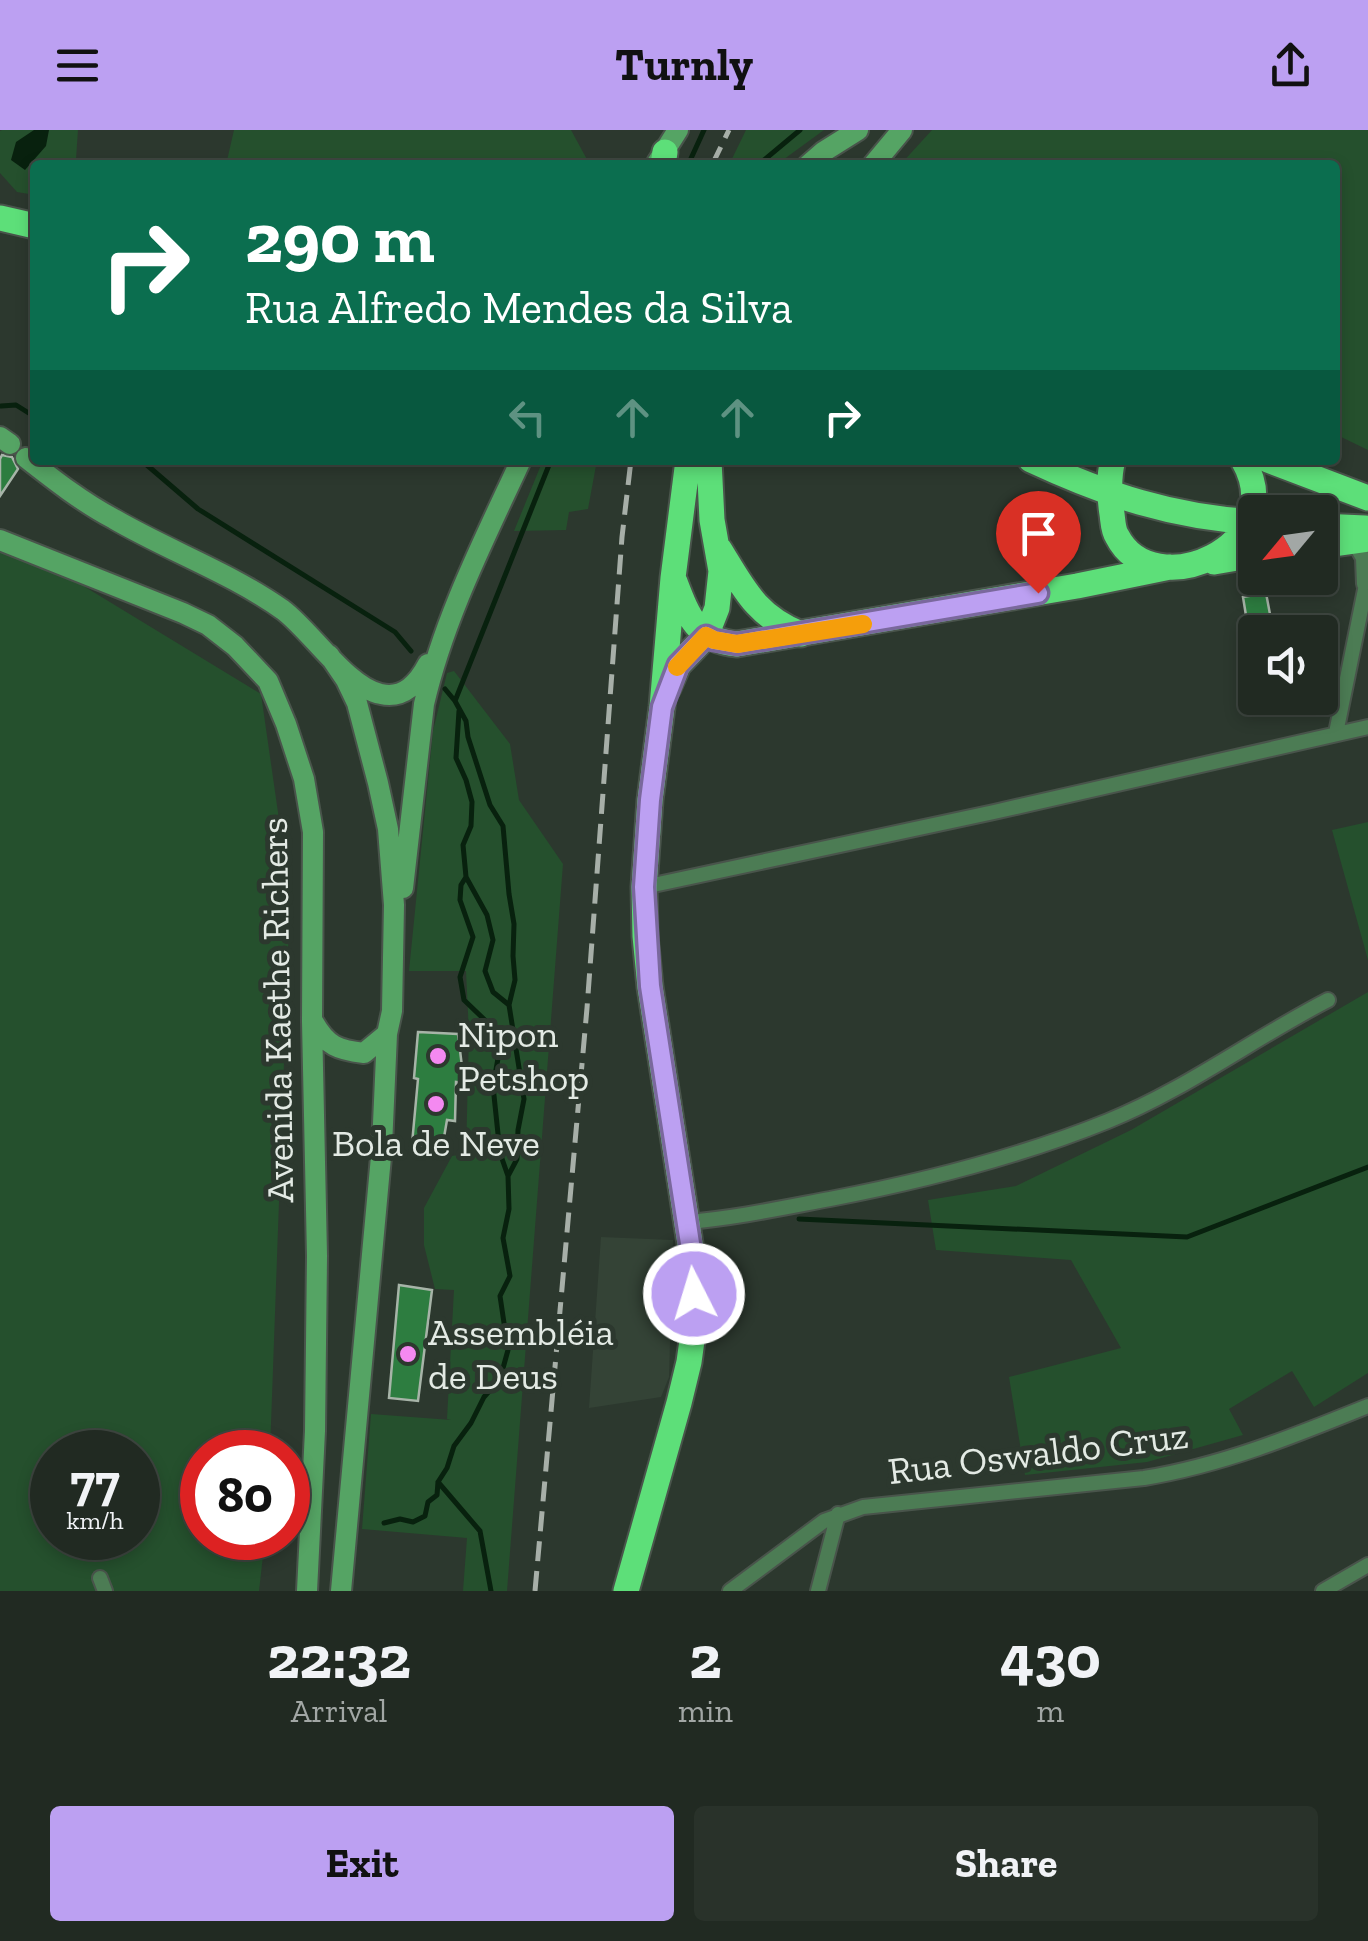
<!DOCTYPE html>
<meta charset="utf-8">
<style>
:root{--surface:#212a22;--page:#29322a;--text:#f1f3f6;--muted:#a2a7a5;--line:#3e4640;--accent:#bca0f2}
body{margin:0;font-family:"Zilla Slab",serif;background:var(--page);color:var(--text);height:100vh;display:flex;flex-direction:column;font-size:38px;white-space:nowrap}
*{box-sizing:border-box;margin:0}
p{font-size:32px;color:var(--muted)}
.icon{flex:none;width:55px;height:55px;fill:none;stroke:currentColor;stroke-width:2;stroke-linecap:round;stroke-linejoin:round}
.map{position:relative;height:1461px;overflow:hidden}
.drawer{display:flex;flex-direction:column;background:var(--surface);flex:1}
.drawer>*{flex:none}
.top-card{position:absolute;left:30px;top:30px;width:1310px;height:305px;border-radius:10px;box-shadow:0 5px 15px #0003,0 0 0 2px var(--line);background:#0b6e4f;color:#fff;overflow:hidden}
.needle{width:65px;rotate:241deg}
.fabs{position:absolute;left:1238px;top:365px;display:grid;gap:20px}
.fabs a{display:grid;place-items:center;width:100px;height:100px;border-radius:10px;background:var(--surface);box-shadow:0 5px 15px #0003,0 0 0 2px var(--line);font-size:50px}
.speed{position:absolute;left:30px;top:1300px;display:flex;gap:20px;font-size:50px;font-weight:700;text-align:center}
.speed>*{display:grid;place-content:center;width:130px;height:130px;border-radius:50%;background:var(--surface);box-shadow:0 5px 15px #0003,0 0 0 2px var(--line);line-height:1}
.speed small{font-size:25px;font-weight:400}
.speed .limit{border:15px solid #d22;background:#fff;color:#111}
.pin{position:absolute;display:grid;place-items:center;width:85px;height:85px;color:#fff;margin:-102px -42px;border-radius:50% 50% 50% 0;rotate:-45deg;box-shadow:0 0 10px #0007}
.pin .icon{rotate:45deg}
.me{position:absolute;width:110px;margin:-55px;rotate:355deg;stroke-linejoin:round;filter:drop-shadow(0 0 8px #0008)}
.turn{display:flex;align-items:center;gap:35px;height:210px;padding:0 50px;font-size:45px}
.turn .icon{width:130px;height:130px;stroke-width:2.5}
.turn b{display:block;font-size:70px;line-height:85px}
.lanes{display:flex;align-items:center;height:95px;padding:0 50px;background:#0003;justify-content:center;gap:50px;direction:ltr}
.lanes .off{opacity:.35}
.eta{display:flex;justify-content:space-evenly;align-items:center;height:170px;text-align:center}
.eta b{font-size:60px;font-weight:700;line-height:70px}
.action{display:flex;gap:20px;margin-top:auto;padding:20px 50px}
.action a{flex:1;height:115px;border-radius:10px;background:var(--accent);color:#111;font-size:40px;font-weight:700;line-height:115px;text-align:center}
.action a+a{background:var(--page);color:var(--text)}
header{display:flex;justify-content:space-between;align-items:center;height:130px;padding:0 50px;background:var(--accent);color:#111;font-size:45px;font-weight:700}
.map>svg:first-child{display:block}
.built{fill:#344336}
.green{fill:#25502d;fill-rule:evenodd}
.water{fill:#08210e}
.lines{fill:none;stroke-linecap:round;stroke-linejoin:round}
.stream{stroke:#08210e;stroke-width:5}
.building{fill:#2d7d40;stroke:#a7b4a8;stroke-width:2.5}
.street-casing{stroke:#49544b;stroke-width:18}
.secondary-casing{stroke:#49544b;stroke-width:24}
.highway-casing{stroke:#49544b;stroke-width:29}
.street{stroke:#4c7c54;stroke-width:14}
.secondary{stroke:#55a464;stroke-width:20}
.highway{stroke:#5ddf79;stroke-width:25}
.rail{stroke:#a7afa8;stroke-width:5;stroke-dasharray:20 10;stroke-linecap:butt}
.route-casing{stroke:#7a689d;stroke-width:25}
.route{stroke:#bca0f2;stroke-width:18}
.slow{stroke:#f59e0b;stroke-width:18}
.poi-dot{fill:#f489f1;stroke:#2c382e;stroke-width:4}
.labels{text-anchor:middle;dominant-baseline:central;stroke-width:10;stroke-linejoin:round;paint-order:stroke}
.street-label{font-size:38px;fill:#e3eae4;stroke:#2c382e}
.poi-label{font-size:38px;fill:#e3eae4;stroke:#2c382e;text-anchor:start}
</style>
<header><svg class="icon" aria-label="menu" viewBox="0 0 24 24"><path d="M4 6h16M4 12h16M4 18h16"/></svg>Turnly<svg class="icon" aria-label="share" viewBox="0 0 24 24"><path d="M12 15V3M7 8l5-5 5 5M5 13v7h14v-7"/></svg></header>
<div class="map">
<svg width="1368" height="1461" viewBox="0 0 1368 1461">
<rect width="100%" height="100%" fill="#2c382e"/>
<!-- built -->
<path class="built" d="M601 1107 673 1110 669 1247 661 1267 589 1278Z"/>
<!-- green -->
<path class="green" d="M2 0H78L76 29 68 35H35V65L17 62 0 43V1Z
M234 0H571L590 35H226Z
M746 0H824L776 35H729Z
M932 0H1368V320L1335 304V35H900Z
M543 330H597L588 379 569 382 566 400 514 401Z
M0 419 72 449 261 564 290 766 270 1322H202V1408H265L259 1461H0ZM52 1322H138V1408H52Z
M454 541 510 614 519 670 563 734 507 1461H463L467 1408 362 1399 371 1284 451 1290 447 1289 454 1160 435 1159 424 1115V1078L452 1026 466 1024 469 904 466 841H409L433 601 447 543Z
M1368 692V830L1332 700Z
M1368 862V1243L1314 1277 1292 1241 1229 1279 1243 1305 1147 1332 1025 1345 1009 1247 1121 1218 1071 1130 936 1120 928 1070 1016 1056 1131 1000Z"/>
<!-- water -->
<path class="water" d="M34 0H49L46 16 25 40 11 30 16 12Z"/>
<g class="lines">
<!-- stream -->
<path class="stream" d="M688 35 704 0
M758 35 800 0
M1 276 16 275 35 287
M141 330 198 379 395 502 411 521
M445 559 455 571
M459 581 456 628 466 650 472 672 471 696 463 715 466 747 487 785 493 810 485 841 493 862 509 875
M466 747 461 755 460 770 473 807 460 847 464 870 489 894 501 912 493 956 500 1023 508 1046
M799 1089 1187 1107 1368 1037
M438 1352 480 1401 491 1461
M384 1393 400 1389 413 1392 425 1386 428 1372 437 1365 438 1352 447 1338 454 1316 471 1293 484 1267 500 1249 508 1220 500 1166 510 1146 503 1108 509 1079 508 1046 517 1029 518 1000 524 969 509 875 515 850 513 826 514 794 509 764 503 696 490 675 468 607 466 591 455 571 551 330"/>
</g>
<!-- building -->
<path class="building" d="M2 325 12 327 18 339 0 366V329Z
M1266 463 1273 500 1249 504 1243 467Z
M418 902 458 904 464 953 456 952 455 991 447 990 442 1019 412 1014 418 949 414 948Z
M399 1155 432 1160 418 1271 389 1268Z"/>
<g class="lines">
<!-- street casing -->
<g class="street-casing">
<path id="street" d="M1353 411 1363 428 1364 454
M1336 603 1368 445
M644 757 994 682 1368 597
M687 1092C735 1088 782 1078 830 1069 924 1051 1019 1027 1108 991 1185 960 1254 908 1328 870
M100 1448 105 1461
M730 1461 824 1391 863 1377 1144 1348C1223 1335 1294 1306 1368 1276
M818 1461 838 1384
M1323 1461 1368 1435"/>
</g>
<!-- secondary casing -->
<g class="secondary-casing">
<path id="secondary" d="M657 33 678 0
M808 35 823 22 858 0
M873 35 902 0
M0 307 10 314
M26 328C54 350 82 372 114 389 169 421 231 443 283 480 311 501 348 558 381 564 404 569 418 553 428 534
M0 410 183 483 208 495 235 516 268 551 286 594 304 649 313 702 312 891 317 1126 315 1301 307 1461
M329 525 346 550 357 573 378 653 388 699 394 775 392 881 387 904 382 1016 341 1461
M403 758 424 574C444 488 484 410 521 330
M314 893C327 916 338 920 364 923L387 904"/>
</g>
<!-- highway casing -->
<g class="highway-casing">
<path id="highway" d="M663 35 665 22
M0 88 35 96
M1031 330C1106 365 1172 387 1255 392
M1113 330C1108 348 1109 365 1112 384 1113 391 1113 400 1117 406 1153 477 1293 416 1243 330
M1268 330 1368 368
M1320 396 1365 398
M1320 416 1368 409
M720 420C744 459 756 486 801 504
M1214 432 1255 425
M675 452C688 486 697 511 737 514L1077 456 1170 437
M668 558 678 535 706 506 717 478 721 441 712 390 709 330
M626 1461 679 1273 689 1232 695 1189 694 1139 650 857 645 806 644 757 650 670 662 577 673 448 688 330"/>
</g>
<!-- street -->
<use href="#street" class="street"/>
<!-- secondary -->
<use href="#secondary" class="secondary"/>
<!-- highway -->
<use href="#highway" class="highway"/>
<!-- rail -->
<path class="rail" d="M712 35 729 0
M535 1461 587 878 622 407 631 330"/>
</g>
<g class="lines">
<!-- route casing -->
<g class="route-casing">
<path id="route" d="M694 1164V1139L650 856 644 757 650 670 662 577 678 535 706 506 714 510 737 514 1038 463"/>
</g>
<!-- route -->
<use href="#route" class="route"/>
<!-- slow -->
<path class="slow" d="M677 537 706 506 714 510 737 514 863 494"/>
</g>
<!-- markers -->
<g class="poi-dot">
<circle cx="438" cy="926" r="10"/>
<circle cx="436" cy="974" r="10"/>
<circle cx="408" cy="1224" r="10"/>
</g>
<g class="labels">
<!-- street labels -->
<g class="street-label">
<text transform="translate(277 880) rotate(-91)">Avenida Kaethe Richers</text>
<text transform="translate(1038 1323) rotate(-7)">Rua Oswaldo Cruz</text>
</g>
<!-- poi labels -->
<g class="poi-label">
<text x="458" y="904">Nipon<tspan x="458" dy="44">Petshop</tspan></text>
<text x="436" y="1013" text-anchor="middle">Bola de Neve</text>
<text x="428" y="1202">Assembléia<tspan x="428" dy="44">de Deus</tspan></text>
</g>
</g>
</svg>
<div class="fabs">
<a><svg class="needle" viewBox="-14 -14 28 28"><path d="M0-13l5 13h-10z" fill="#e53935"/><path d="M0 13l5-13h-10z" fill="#a2a7a5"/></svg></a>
<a><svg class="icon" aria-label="sound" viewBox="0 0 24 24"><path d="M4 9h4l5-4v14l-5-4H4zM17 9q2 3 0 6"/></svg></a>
</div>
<div class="speed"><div>77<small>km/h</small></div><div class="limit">80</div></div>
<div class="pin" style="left:1038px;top:463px;background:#d93025"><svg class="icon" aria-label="arrive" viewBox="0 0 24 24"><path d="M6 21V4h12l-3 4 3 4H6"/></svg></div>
<svg class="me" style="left:694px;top:1164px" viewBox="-20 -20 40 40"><circle r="17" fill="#bca0f2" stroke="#fff" stroke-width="3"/><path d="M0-11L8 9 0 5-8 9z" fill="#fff"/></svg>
<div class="top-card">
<div class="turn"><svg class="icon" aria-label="right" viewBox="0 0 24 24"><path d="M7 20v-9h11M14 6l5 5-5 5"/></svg><div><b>290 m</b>Rua Alfredo Mendes da Silva</div></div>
<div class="lanes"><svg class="icon off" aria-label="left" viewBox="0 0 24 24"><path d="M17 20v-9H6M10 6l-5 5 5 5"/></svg><svg class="icon off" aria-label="ahead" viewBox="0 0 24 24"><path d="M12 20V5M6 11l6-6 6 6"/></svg><svg class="icon off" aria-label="ahead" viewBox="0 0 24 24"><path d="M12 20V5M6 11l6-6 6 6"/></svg><svg class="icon" aria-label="right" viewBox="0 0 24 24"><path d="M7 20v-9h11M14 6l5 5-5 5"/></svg></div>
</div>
</div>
<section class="drawer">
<div class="eta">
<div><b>22:32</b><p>Arrival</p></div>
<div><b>2</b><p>min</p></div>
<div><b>430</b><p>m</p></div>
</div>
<div class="action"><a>Exit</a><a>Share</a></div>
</section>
